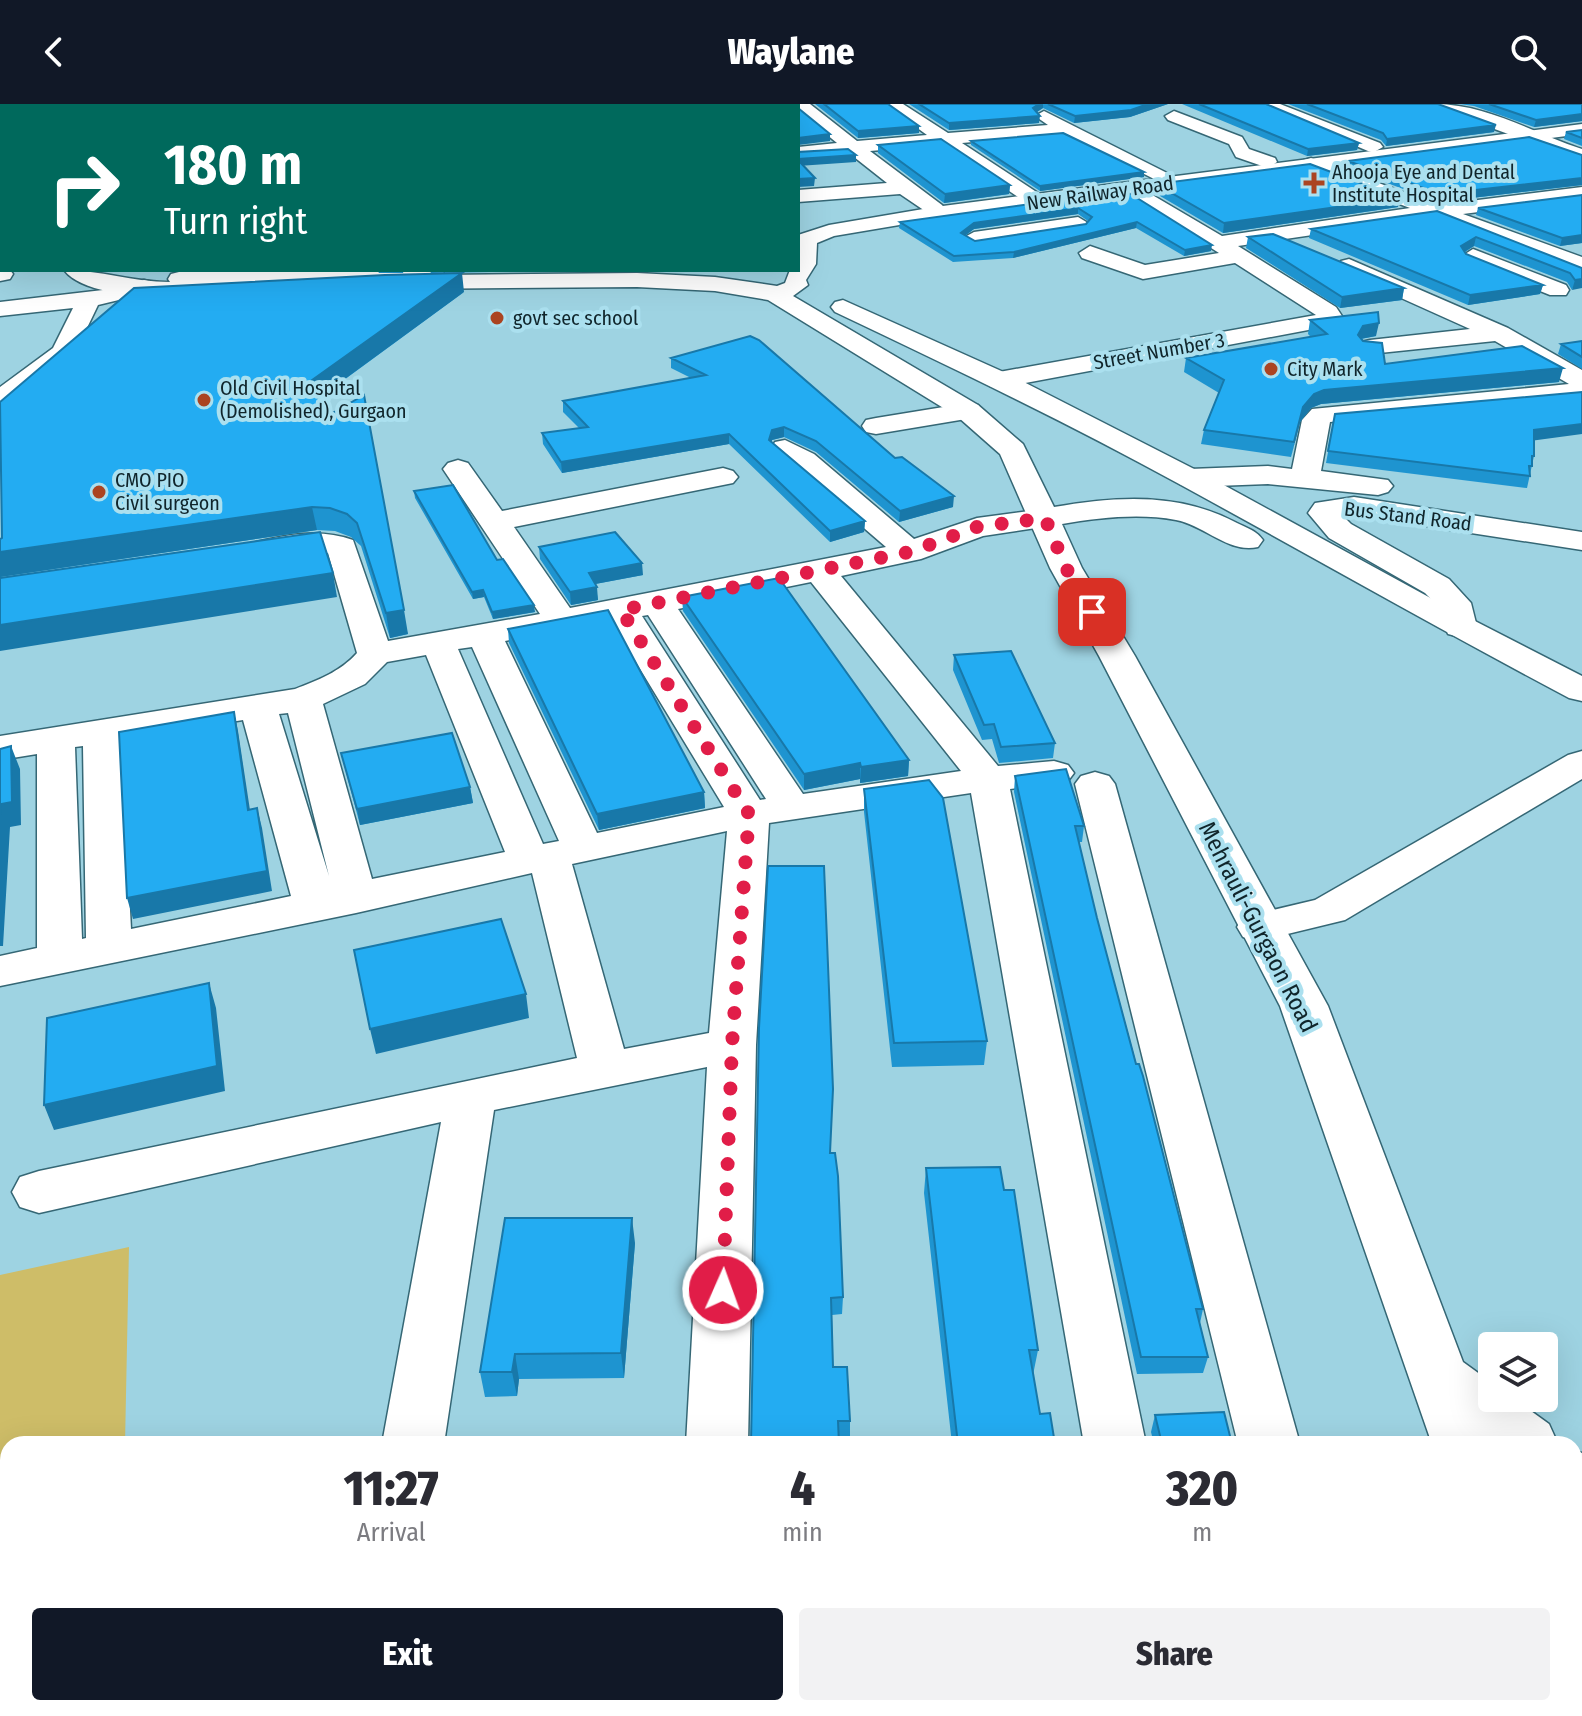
<!DOCTYPE html>
<style>
:root{--surface:#fff;--page:#f2f2f3;--text:#2b2b33;--muted:#7c7c81;--accent:#111827}
body{margin:0;font-family:"Fira Sans Condensed",sans-serif;background:var(--page);color:var(--text);height:100vh;display:flex;flex-direction:column;font-size:30px;white-space:nowrap}
*{box-sizing:border-box;margin:0}
p{font-size:26px;color:var(--muted)}
.icon{flex:none;width:44px;height:44px;fill:none;stroke:currentColor;stroke-width:2;stroke-linecap:round;stroke-linejoin:round}
.map{position:relative;flex:1;overflow:hidden}
.side{position:absolute;left:0px;top:1332px;width:1582px;height:280px;display:flex;flex-direction:column;background:var(--surface);border-radius:24px 24px 0 0;box-shadow:0 8px 32px #0002}
.side>*{flex:none}
.top-card{position:absolute;left:0px;top:0px;width:800px;height:168px;box-shadow:0 8px 32px #0002;background:#00695c;color:#fff;overflow:hidden}
.controls{position:absolute;left:1478px;top:1228px;display:grid;gap:16px}
.controls a{display:grid;place-items:center;width:80px;height:80px;border-radius:8px;background:var(--surface);box-shadow:0 8px 32px #0002;font-size:40px}
.pin{position:absolute;display:grid;place-items:center;width:68px;height:68px;color:#fff;margin:-34px;border-radius:16px;box-shadow:0 4px 12px #0006}
.me{position:absolute;width:88px;margin:-44px;rotate:2deg;stroke-linejoin:round;filter:drop-shadow(0 0 6px #0008)}
.turn{display:flex;align-items:center;gap:28px;height:168px;padding:0 32px;font-size:36px}
.turn .icon{width:104px;height:104px;stroke-width:2.5}
.turn b{display:block;font-size:56px;line-height:68px}
.eta{display:flex;justify-content:space-evenly;align-items:center;height:136px;text-align:center}
.eta b{font-size:48px;font-weight:800;line-height:56px}
.cta{display:flex;gap:16px;margin-top:auto;padding:16px 32px}
.cta a{flex:1;height:92px;border-radius:8px;background:var(--accent);color:#fff;font-size:32px;font-weight:800;line-height:92px;text-align:center}
.cta a+a{background:var(--page);color:var(--text)}
header{display:flex;justify-content:space-between;align-items:center;height:104px;padding:0 32px;background:var(--accent);color:#fff;font-size:36px;font-weight:800}
.map>svg:first-child{display:block}
.green{fill:#cebd68}
.lines{fill:none;stroke-linecap:round;stroke-linejoin:round}
.minor-casing{stroke:#356775;stroke-width:3}
.major-casing{stroke:#356775;stroke-width:3}
.minor{fill:#fff;fill-rule:evenodd}
.major{fill:#fff;fill-rule:evenodd}
.wall{fill:#1e94d0;fill-rule:evenodd}
.shaded-wall{fill:#1878a9}
.building{fill:#23acf2;stroke:#1878a9;stroke-width:2;fill-rule:evenodd}
.route{stroke:#e11d48;stroke-width:14;stroke-dasharray:0 25.2}
.poi-dot{fill:#ab4421;stroke:#abe0ef;stroke-width:3}
.labels{text-anchor:middle;dominant-baseline:central;stroke-width:8;stroke-linejoin:round;paint-order:stroke}
.far-poi-label{font-size:20px;fill:#10252b;stroke:#abe0ef;text-anchor:start}
.far-street-label{font-size:20px;fill:#10252b;stroke:#abe0ef}
.street-label{font-size:24px;fill:#10252b;stroke:#abe0ef}
</style>
<header><svg class="icon" aria-label="back" viewBox="0 0 24 24"><path d="M15 5l-7 7 7 7"/></svg>Waylane<svg class="icon" aria-label="search" viewBox="0 0 24 24"><circle cx="10" cy="10" r="6"/><path d="M15 15l6 6"/></svg></header>
<div class="map">
<svg width="1582" height="1612" viewBox="0 0 1582 1612">
<rect width="100%" height="100%" fill="#9ed3e2"/>
<!-- green -->
<path class="green" d="M129 1143 125 1340H8V1604H121V1612H0V1171Z"/>
<g class="lines">
<!-- minor casing -->
<g class="minor-casing">
<path id="minor" d="M792 0H810L857 37 927 31 884 0H903L948 29 1048 21 1035 12 1044 7 1177 74 1167 80 1160 78 1065 30 962 39 1038 89 1041 93 1038 97H1024L941 41 870 47 942 101 945 105 942 109H928L900 90 798 98V86L887 79 849 49 798 53V43L837 39 798 7V2Z
M1257 0H1280L1380 39 1383 43 1374 48 1368 47Z
M1435 0C1487 0 1533 29 1582 45V57L1437 4Z
M1174 7 1242 33 1249 45 1275 54 1277 58 1268 64 1236 53 1229 40 1168 16 1165 12Z
M1311 54 1438 101 1582 83V95L1463 110 1582 153V168L1435 113 1238 142 1336 203 1344 215 1340 220 999 284 990 282 986 276 990 270 999 268 1316 211 1235 159 1143 175 1082 154 1079 149 1090 142 1145 161 1219 149 1125 89 1122 85 1132 79 1222 132 1410 104 1304 64 1302 60 1304 56Z
M1078 113 1088 119 1085 123 974 140 963 134 974 128Z
M1473 145 1566 181 1569 186 1566 191H1550L1465 157 1462 152Z
M1349 155 1508 224 1582 266V295L1330 318 1321 367 1388 376 1393 382 1388 388 1378 391 1268 380 1190 383 1180 380 1175 374 1180 368 1190 365 1268 362 1292 365 1302 316 1312 305 1569 280 1495 237 1370 250 1361 248 1358 243 1361 238 1370 236 1470 225 1341 167 1338 162 1341 157Z
M0 163 10 166 13 170 10 175 0 177Z
M144 176 152 178 155 183 152 188 98 201 73 253 24 293 0 300V283L53 244 73 204 0 212V198L103 186Z
M968 299 978 301 982 307 978 313 876 330 866 328 862 322 866 316 876 314Z
M785 336 814 350 914 435 977 414 1045 405 1056 407 1060 414 1056 421 983 432 921 455 841 472 998 662 1054 657 1068 661 1074 669 1068 677 1010 685 1146 1340H1084L971 689 769 719 756 941 748 1340H686L707 963 494 1006 444 1340H382L441 1018 39 1109 20 1103 12 1088 20 1073 39 1067 577 954 532 769 356 809 0 882V852L37 844V650L0 656V632L295 585C318 576 340 568 357 549L328 449C302 445 276 459 252 453L247 446 252 439C286 431 319 424 353 436L388 537 540 510 443 365 448 359 458 356 468 359 502 407 723 364 733 367 738 373 733 379 514 423 570 504 886 443 771 344 775 338ZM811 478 961 667 803 690 678 505ZM648 511 766 695 760 696 642 512ZM611 517 724 703 597 729 505 537ZM472 543 559 737 543 740 458 545ZM426 551 505 748 372 775 323 600 365 580 387 558ZM288 609 329 772 279 610ZM243 616 291 792 131 825 121 636ZM83 642 86 834 82 835 75 643ZM727 727 709 929 624 945 572 760Z
M1354 393 1582 428V446L1354 411 1343 412 1351 420 1449 475 1471 499 1477 523 1472 530 1460 533 1448 530 1438 502 1425 489 1329 434 1308 409 1315 399Z
M1582 647V675L1345 816 1259 837 1243 833 1237 823 1243 813 1315 796 1568 651Z
M1095 668 1109 672 1115 680 1300 1340H1238L1075 680 1081 672Z
M333 1604H405L406 1612H334Z
M671 1604H743L742 1612H670Z
M1129 1604H1201L1203 1612H1131Z
M1302 1604H1374L1376 1612H1304Z"/>
</g>
<!-- major casing -->
<g class="major-casing">
<path id="major" d="M1582 20V30L935 115 834 132 817 139 816 160 806 176 808 181 793 192 978 301 1023 340 1054 403C1117 392 1179 388 1237 419 1247 424 1257 427 1263 436L1258 443C1229 450 1204 421 1176 416 1138 409 1099 414 1062 420L1082 464 1135 552 1328 902 1463 1258 1492 1279V1294H1513L1549 1320 1558 1340H1432L1280 902 1099 552 1050 464 1000 350 958 313 768 196 715 187 637 183 402 185 394 183 391 178 393 175 219 181 221 184 218 189 210 191C174 192 88 197 64 166 100 166 133 178 170 178L168 175 171 170 179 168 444 166 443 171 637 169 715 173 777 182 785 179 790 166H798V131L829 121 935 103Z
M2 62V76L0 77V63Z
M843 196 1008 270 1200 368 1436 497 1582 572V597L1569 594C1439 525 1311 452 1181 381 1068 319 951 263 835 208L831 203 835 198Z
M1574 1346 1582 1349V1410L1574 1407Z
M1574 1578 1582 1595V1612H1517L1514 1604H1574Z"/>
</g>
<!-- minor -->
<use href="#minor" class="minor"/>
<!-- major -->
<use href="#major" class="major"/>
</g>
<!-- wall -->
<path class="wall" d="M815 0H888L919 29 858 34Z
M909 0H1168L1130 13 1074 19 1043 4 1037 8 1039 19 949 26Z
M1182 0H1266L1359 39 1357 46 1307 52Z
M1288 0H1438L1494 28 1386 42 1381 36Z
M1459 0H1582V17L1534 23 1474 2Z
M1582 26V42L1564 35 1566 28Z
M971 37 1144 73 1040 87 971 41Z
M878 41 1010 81 1009 90 944 99 878 49Z
M1582 51V81L1438 98 1347 64 1348 57Z
M1156 80 1398 103 1223 129 1155 89Z
M1126 87 1211 147 1184 152 1136 124 1013 154 953 158 899 124 900 118ZM1078 110 1088 117 1086 120 975 137 965 132 974 125Z
M1582 91V139L1560 142 1476 111 1478 104Z
M1437 107 1582 164 1572 186 1567 178 1474 142 1465 148 1466 150 1543 181 1540 190 1468 201 1309 134 1311 125Z
M1248 133 1404 184 1402 196 1340 204 1246 144Z
M377 166H404L403 169H379Z
M429 166H495L492 168 431 169Z
M464 188 318 295 408 530 390 534 361 442 351 433 335 427 317 426 0 473V435Z
M1310 216 1376 232 1361 235 1385 260 1559 278 1321 300 1311 304 1300 318 1291 353 1201 340 1204 326 1219 289 1184 268 1186 254 1311 233 1308 230Z
M1582 237V265L1558 250 1561 240Z
M671 254 895 354 953 403 899 418 816 348 784 333 772 336V338L865 417 864 428 830 438 729 340 562 369 543 340 542 329 579 324 563 308V297L691 274 671 264Z
M1335 310 1534 337V352L1527 384 1326 359Z
M414 387 535 508 493 515 484 493 473 495 415 394Z
M539 443 643 471 595 480 598 496 571 501 540 455Z
M682 493 909 656 908 672 860 679V675L804 686 683 507Z
M508 525 704 688 705 704 599 726 509 539Z
M954 551 1055 639 1053 654 999 659 992 635 982 636 953 566Z
M341 649 470 683 473 699 360 721Z
M1015 672 1084 722 1082 738H1079L1097 814 1203 1205 1200 1219 1208 1253 1203 1269 1137 1270 1014 688Z
M864 685 987 937 984 961 892 963 864 708Z
M831 1049 843 1193 842 1210 832 1211 833 1263 850 1317V1334L751 1340Z
M926 1064 1038 1246 1033 1271 1040 1310 1055 1340H952L924 1089Z
M635 1139 624 1274 519 1275 517 1292 485 1293 480 1268Z
M1155 1311 1232 1340H1154L1151 1328Z
M438 1604H476L474 1612H441Z"/>
<!-- shaded-wall -->
<path class="shaded-wall" d="M1039 0H1043V4L1032 11 1033 4Z
M1148 0H1168L1130 13 1074 19 1075 12Z
M1582 10V17L1534 23 1536 16Z
M1040 12 1039 19 949 26V19Z
M2 13V25L0 27V16Z
M1496 21 1494 28 1386 42 1387 35Z
M919 22V29L858 34V27Z
M830 30V37L798 41V34Z
M1359 39 1357 46 1307 52 1308 45Z
M856 51V58L798 62V55Z
M1144 68V73L1040 87V82Z
M815 74 814 82 798 83V75Z
M1582 74V81L1438 98 1440 90Z
M1010 81 1009 90 944 99 945 90Z
M1400 94 1398 103 1223 129 1224 119Z
M1078 104V110L974 125 960 135 961 129 974 119Z
M1137 118 1136 124 1013 154 1014 148Z
M1582 131V139L1560 142 1562 134Z
M1476 133 1474 142 1459 151 1461 142Z
M1212 141 1211 147 1184 152 1185 146Z
M462 169 464 188 312 299 308 279Z
M1582 175V184L1572 186 1575 176Z
M1543 181 1540 190 1468 201 1470 191Z
M1404 184 1402 196 1340 204 1342 193Z
M1379 219 1376 232 1360 235 1358 231 1363 222Z
M1563 264 1559 278 1321 300 1311 304 1300 318 1291 353 1303 303 1314 290 1324 286Z
M1582 320V330L1530 337 1534 326Z
M784 323V333L772 336 769 346V336L772 326Z
M729 330V340L562 369 561 358Z
M954 392 953 403 899 418 900 407Z
M312 403 317 426 0 473V448Z
M865 417 864 428 830 438V427Z
M642 459 643 471 590 481 589 469Z
M333 469 337 493 0 547V521Z
M597 483 598 496 571 501 570 488Z
M483 486 484 493 473 495 472 488Z
M534 501 535 508 493 515 492 508Z
M404 506 408 530 390 534 386 509Z
M234 608 238 627 253 726 248 706Z
M11 642 20 665 21 721 10 723 3 842H0V711L1 700Z
M909 656 908 672 860 679 861 663Z
M860 659V675L804 686V670Z
M470 683 473 699 360 721 357 705Z
M704 688 705 704 599 726 597 710Z
M257 704 262 724 272 787 133 815 127 794Z
M209 879 216 904 225 987 54 1026 44 1001Z
M526 890 529 914 376 950 370 925Z
M632 1114 635 1139 624 1274 621 1249Z
M515 1250 519 1275 517 1292 512 1268Z"/>
<!-- building -->
<path class="building" d="M0 0H12L10 2H2V13L0 16Z
M109 0H796V2H98L109 1Z
M824 0H888L919 22 858 27Z
M919 0H1039L1033 4 1040 12 949 19Z
M1048 0H1148L1131 6 1075 12Z
M1199 0H1266L1359 39 1308 45Z
M1307 0H1438L1496 21 1387 35 1383 29Z
M1489 0H1582V10L1536 16Z
M798 4 830 30 798 34Z
M1582 26V34L1566 28Z
M1063 29 1144 68 1040 82 971 37Z
M1529 33 1582 51V74L1440 90 1348 57Z
M941 35 1010 81 945 90 878 41Z
M848 45 856 51 798 55V48Z
M798 56 815 74 798 75Z
M1310 60 1400 94 1224 119 1156 80Z
M1126 87 1212 141 1185 146 1137 118 1014 148 954 152 900 118ZM1078 104 1092 113 1086 120 975 137 961 129 974 119Z
M1582 91V131L1562 134 1478 104Z
M1437 107 1582 164V175L1575 176 1570 169 1476 133 1461 142 1466 150 1543 181 1470 191 1311 125Z
M1273 130 1404 184 1342 193 1248 133Z
M462 169 308 279 329 311 364 291 404 506 386 509 357 419 347 410 330 404 312 403 0 448V435L2 434 0 298 134 184 385 171Z
M1378 208 1379 219 1363 222 1358 231 1363 237 1382 239 1385 260 1522 242 1563 264 1324 286 1314 290 1303 303 1294 338 1204 326 1224 276 1186 254 1327 230 1310 216Z
M750 232 759 236 895 354 902 353 954 392 900 407 816 337 784 323 772 326 769 336 865 417 830 427 729 330 561 358 542 329 588 323 563 297 706 271 671 254Z
M1582 237V253L1561 240Z
M1582 288V320L1534 326V352H1532V362H1529L1530 372 1328 347 1335 310Z
M453 381 497 456 503 455 534 501 492 508 483 486 472 488 414 387Z
M320 428 333 469 0 521V474Z
M615 428 642 459 589 469 597 483 570 488 539 443Z
M779 474 909 656 861 663 860 659 804 670 682 493Z
M608 506 704 688 597 710 508 525Z
M1011 547 1055 639 1001 643 994 620 984 621 954 551Z
M234 608 248 706 257 704 267 767 127 794 119 628Z
M452 629 470 683 357 705 341 649Z
M11 642 12 698 1 700 0 711V645Z
M1066 665 1084 722H1075L1097 814 1136 960H1139L1143 972 1203 1205H1196L1208 1253H1141L1015 672Z
M929 676 943 694 987 937 894 939 864 685Z
M768 762H824L833 985 830 1049H835L838 1072 843 1193 831 1194 833 1263H847L850 1317H838L839 1340H751L759 924Z
M501 815 526 890 370 925 354 846Z
M209 879 217 962 44 1001 47 914Z
M1000 1063 1004 1086H1014L1038 1246H1029L1040 1310 1050 1309 1055 1340H958L926 1064Z
M505 1114H632L621 1249 515 1250 512 1268H480Z
M1224 1308 1232 1340H1162L1155 1311Z"/>
<g class="lines">
<!-- route -->
<path class="route" d="M723 1186 732 941 749 710 621 506 910 448 977 423 1045 414 1066 464 1092 508"/>
</g>
<!-- markers -->
<g class="poi-dot">
<path d="M1310 67h8v8h8v8h-8v8h-8v-8h-8v-8h8z"/>
<circle cx="497" cy="214" r="8"/>
<circle cx="1271" cy="265" r="8"/>
<circle cx="204" cy="296" r="8"/>
<circle cx="99" cy="388" r="8"/>
</g>
<g class="labels">
<!-- far-poi labels -->
<g class="far-poi-label">
<text x="1332" y="68">Ahooja Eye and Dental<tspan x="1332" dy="23">Institute Hospital</tspan></text>
<text x="513" y="214">govt sec school</text>
<text x="1287" y="265">City Mark</text>
<text x="220" y="284">Old Civil Hospital<tspan x="220" dy="23">(Demolished), Gurgaon</tspan></text>
<text x="115" y="376">CMO PIO<tspan x="115" dy="23">Civil surgeon</tspan></text>
</g>
<!-- far-street labels -->
<g class="far-street-label">
<text transform="translate(1100 89) rotate(-8)">New Railway Road</text>
<text transform="translate(1159 247) rotate(-10)">Street Number 3</text>
<text transform="translate(1408 412) rotate(7)">Bus Stand Road</text>
</g>
<!-- street labels -->
<g class="street-label">
<text transform="translate(1258 823) rotate(63)">Mehrauli-Gurgaon Road</text>
</g>
</g>
</svg>
<div class="controls">
<a><svg class="icon" aria-label="layers" viewBox="0 0 24 24"><path d="M12 4l9 5-9 5-9-5zM3 14l9 5 9-5"/></svg></a>
</div>
<div class="pin" style="left:1092px;top:508px;background:#d93025"><svg class="icon" aria-label="arrive" viewBox="0 0 24 24"><path d="M6 21V4h12l-3 4 3 4H6"/></svg></div>
<svg class="me" style="left:723px;top:1186px" viewBox="-20 -20 40 40"><circle r="17" fill="#e11d48" stroke="#fff" stroke-width="3"/><path d="M0-11L8 9 0 5-8 9z" fill="#fff"/></svg>
<div class="top-card">
<div class="turn"><svg class="icon" aria-label="right" viewBox="0 0 24 24"><path d="M7 20v-9h11M14 6l5 5-5 5"/></svg><div><b>180 m</b>Turn right</div></div>
</div>
<section class="side">
<div class="eta">
<div><b>11:27</b><p>Arrival</p></div>
<div><b>4</b><p>min</p></div>
<div><b>320</b><p>m</p></div>
</div>
<div class="cta"><a>Exit</a><a>Share</a></div>
</section>
</div>
